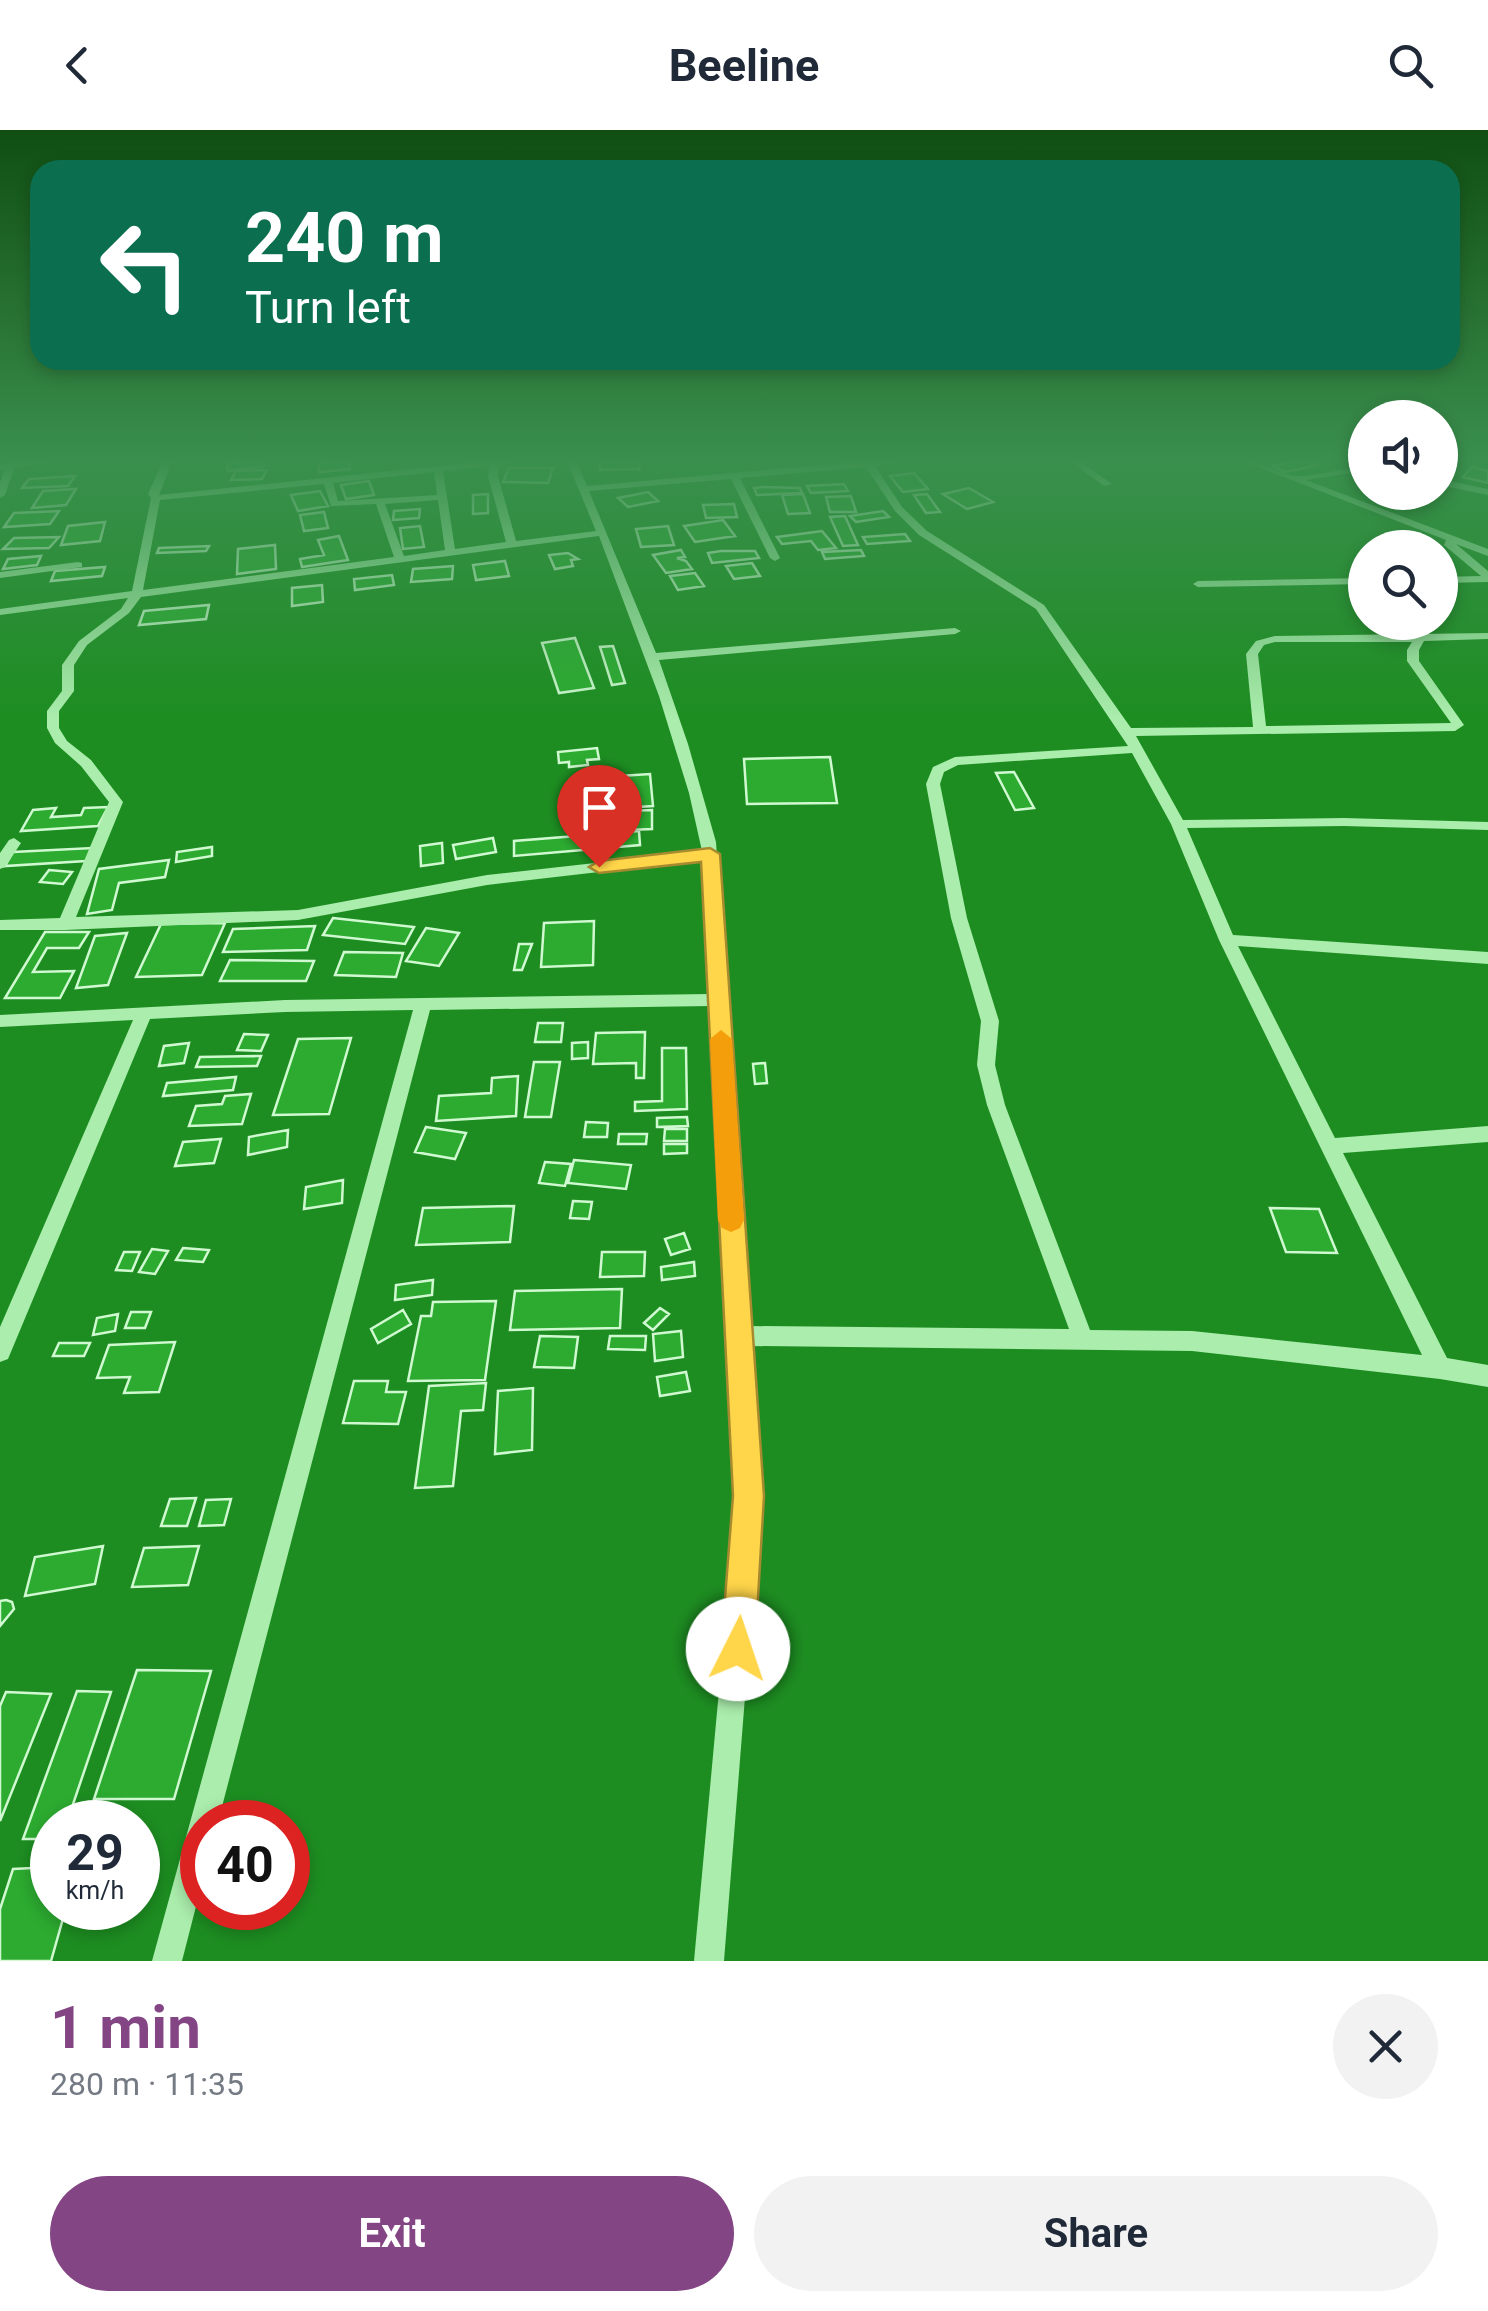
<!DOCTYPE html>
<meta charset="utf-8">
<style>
:root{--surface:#fff;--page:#f2f2f3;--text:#1f2937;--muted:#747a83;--accent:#834584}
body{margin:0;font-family:Roboto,sans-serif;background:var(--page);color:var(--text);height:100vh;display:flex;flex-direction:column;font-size:38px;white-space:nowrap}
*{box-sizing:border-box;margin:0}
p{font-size:32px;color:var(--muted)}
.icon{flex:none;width:55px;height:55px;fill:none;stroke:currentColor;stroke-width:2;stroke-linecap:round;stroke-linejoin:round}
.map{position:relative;height:1831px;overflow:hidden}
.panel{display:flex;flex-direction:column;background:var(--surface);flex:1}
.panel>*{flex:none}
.guide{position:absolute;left:30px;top:30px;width:1430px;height:210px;border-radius:30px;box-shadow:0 5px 15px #0003;background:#0b6e4f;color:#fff;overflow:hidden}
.tools{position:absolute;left:1348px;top:270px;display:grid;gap:20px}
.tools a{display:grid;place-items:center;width:110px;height:110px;border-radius:50%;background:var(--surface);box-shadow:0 5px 15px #0003;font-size:50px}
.speed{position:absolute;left:30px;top:1670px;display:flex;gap:20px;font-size:50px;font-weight:700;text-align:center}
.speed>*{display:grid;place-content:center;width:130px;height:130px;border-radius:50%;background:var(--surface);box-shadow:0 5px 15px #0003;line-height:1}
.speed small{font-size:25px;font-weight:400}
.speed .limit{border:15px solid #d22;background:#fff;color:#111}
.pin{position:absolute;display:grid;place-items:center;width:85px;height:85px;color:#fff;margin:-102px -42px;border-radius:50% 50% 50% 0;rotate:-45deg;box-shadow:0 0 10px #0007}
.pin .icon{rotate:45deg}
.me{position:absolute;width:110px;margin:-55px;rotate:4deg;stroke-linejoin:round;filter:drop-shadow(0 0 8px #0008)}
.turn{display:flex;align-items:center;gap:35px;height:210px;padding:0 50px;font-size:45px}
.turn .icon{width:130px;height:130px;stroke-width:2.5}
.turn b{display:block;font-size:70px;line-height:85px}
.round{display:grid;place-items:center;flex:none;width:105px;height:105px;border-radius:52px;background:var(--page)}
.summary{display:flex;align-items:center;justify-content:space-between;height:170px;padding:0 50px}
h1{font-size:60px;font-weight:700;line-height:75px;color:var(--accent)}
.button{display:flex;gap:20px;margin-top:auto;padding:20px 50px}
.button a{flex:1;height:115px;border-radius:60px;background:var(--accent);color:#fff;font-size:40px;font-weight:700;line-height:115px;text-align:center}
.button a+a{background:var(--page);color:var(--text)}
header{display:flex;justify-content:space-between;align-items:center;height:130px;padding:0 50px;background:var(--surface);font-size:45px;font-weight:700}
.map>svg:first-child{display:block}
.building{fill:#2cab30;stroke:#d0f9d1;stroke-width:2.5}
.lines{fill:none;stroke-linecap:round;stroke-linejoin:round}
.minor{fill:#aaedac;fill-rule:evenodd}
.route{fill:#ffd54a;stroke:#a68a30;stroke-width:2.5}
.slow{fill:#f59e0b}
</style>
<header><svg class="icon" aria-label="back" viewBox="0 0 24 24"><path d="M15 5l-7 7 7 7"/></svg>Beeline<svg class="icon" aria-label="search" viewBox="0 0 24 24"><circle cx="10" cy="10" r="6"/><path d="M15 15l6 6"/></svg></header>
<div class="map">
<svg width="1488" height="1831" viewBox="0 0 1488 1831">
<rect width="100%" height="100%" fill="#1d8d21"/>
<!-- building -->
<path class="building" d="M263 331 264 336 228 341 227 333Z
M350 331V339L319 342V333Z
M600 331H640V339L600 340Z
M1297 331 1319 335 1285 342 1273 336Z
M1472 337 1488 341V353L1463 347Z
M509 338H553L548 353 503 352Z
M267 340 262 349 231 350 236 341Z
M914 343 928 359 903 362 890 346Z
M75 346 68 356 22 358 29 349Z
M369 351 374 365 346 369 341 355Z
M844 354 848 361 811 363 807 356Z
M763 357 800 358 802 363 757 365 754 358Z
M969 358 993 372 967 379 943 364Z
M76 359 66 375 32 378 43 361Z
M320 361 328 376 298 381 291 365Z
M648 362 658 371 628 377 618 368Z
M488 364V383L473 384V365Z
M803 364 810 383 788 384 782 365Z
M927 364 940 382 926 383 914 365Z
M851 366 856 382H830L826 367Z
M734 374 737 387 706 388 703 375Z
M420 379 419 388 393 390 394 381Z
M59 381 50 394 4 397 14 383Z
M883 381 889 387 856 392 850 386Z
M324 382 328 398 304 401 300 385Z
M845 386 858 415 843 416 830 387Z
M723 390 735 406 695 412 684 396Z
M105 392 100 411 61 415 68 396Z
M420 396 424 417 403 419 400 398Z
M668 396 674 415 641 417 636 399Z
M822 401 836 418 818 420 811 411 782 414 777 407Z
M905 404 910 411 867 414 863 407Z
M339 406 348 430 302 437 300 429 324 425 318 410Z
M59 407 49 418 3 419 14 408Z
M275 415 276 439 237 444 238 419Z
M209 416 206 421 157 423 159 418Z
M681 420 685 427 677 428 686 431 692 439 666 443 653 425Z
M861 420 864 426 825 429 822 422Z
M721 421H755L759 428 712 433 708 423Z
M568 423 578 429 571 430 573 436 555 439 549 425Z
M41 426 37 435 3 439 8 429Z
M505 431 509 446 476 450 473 435Z
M752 433 760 446 734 449 726 436Z
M453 436 452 449 411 452 413 439Z
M105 437 102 446 51 451 55 441Z
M695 443 704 456 678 460 670 446Z
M392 445 394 455 355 460 354 449Z
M322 455 323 472 292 476V458Z
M209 475 206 489 139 495 144 481Z
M575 508 594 558 559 563 542 513Z
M613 516 625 553 612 555 600 517Z
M597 618 599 629 587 630 588 635 569 637V632L559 633 558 622Z
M830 627 837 673 747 674 744 629Z
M1014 642 1034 678 1015 680 996 643Z
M650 644 653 676 621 678 620 646Z
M108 677 98 696 21 701 33 680 56 678 51 687 81 685 84 678Z
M652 680V699L628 700 629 681Z
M639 701 640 715 514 726V711Z
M493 708 496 722 456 729 453 715Z
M442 713 443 733 421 736 420 716Z
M212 717V726L176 732 177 722Z
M92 718 86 731 5 736 13 722Z
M169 730 165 747 119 753 112 780 87 784 99 739Z
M49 740 72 742 63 754 40 752Z
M333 788 414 797 405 814 323 805Z
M594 791 593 835 541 837 544 793Z
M225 793 202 845 136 847 161 794Z
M315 796 307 820 223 822 233 799Z
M426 798 459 803 439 836 406 831Z
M45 802H89L79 818H47L33 842 74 841 60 868H5Z
M127 803 108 855 76 858 95 806Z
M519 814H532L522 840H514Z
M344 822 403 823 396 847 335 845Z
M230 830 314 831 306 851H220Z
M538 893H563L561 912H535Z
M645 902 644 948H636V933L593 934 596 903Z
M244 904 268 905 261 921 237 920Z
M351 908 329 984 273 985 298 909Z
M588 912V928L572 929V913Z
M189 913 184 933 159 936 164 916Z
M662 918H686L687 979 635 981V972L662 971Z
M261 926 257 936 196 937 200 927Z
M534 932H560L551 987H525Z
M765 933 767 953 755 954 753 934Z
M518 946 516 986 436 991 439 966 491 963 492 948Z
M236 947 233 960 163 966 167 953Z
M251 964 242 994 189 996 196 976 222 974 225 966Z
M687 987 688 996 657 997V988Z
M586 992 608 993 607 1007H584Z
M426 997 466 1003 455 1029 415 1022Z
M665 999H687V1011H664Z
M288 1000 287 1017 248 1025 249 1007Z
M619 1004H647L646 1014H618Z
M221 1009 214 1033 175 1036 183 1012Z
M664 1014H687V1023L664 1024Z
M574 1030 631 1035 626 1059 568 1053Z
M545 1032 571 1034 565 1056 539 1053Z
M343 1050 342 1073 304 1079 306 1057Z
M573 1071 592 1072 589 1089 570 1088Z
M514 1076 510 1112 416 1115 423 1078Z
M1270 1078 1319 1079 1337 1123 1286 1122Z
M684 1103 690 1119 671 1125 665 1109Z
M183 1118 209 1120 203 1132 176 1130Z
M152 1119 168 1121 155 1144 139 1142Z
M124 1122H140L132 1141 116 1140Z
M602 1122H645L644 1146 600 1147Z
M694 1132 695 1146 662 1150 661 1137Z
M433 1150 432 1165 395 1170 396 1155Z
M622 1159 620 1198 510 1200 515 1161Z
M496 1171 485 1250 408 1251 421 1186H431L433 1172Z
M660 1178 669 1184 653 1200 644 1193Z
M403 1180 411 1194 378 1213 371 1199Z
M131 1182H151L145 1198H125Z
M118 1184 115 1201 93 1205 97 1188Z
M681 1201 683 1227 655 1231 653 1204Z
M540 1206 578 1207 574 1238 534 1237Z
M610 1206H646L645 1220 608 1219Z
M175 1212 159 1262 124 1263 130 1247 97 1248 109 1215Z
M59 1213H90L84 1226H53Z
M686 1242 690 1261 660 1266 657 1247Z
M354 1251H388L386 1262H406L398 1294 343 1293Z
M486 1253 483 1280 461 1281 453 1356 415 1358 429 1256Z
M533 1258 532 1320 495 1324 498 1261Z
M196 1368 187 1396H161L170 1369Z
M231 1369 224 1395 199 1396 206 1370Z
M103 1416 95 1454 25 1466 35 1427Z
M199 1416 188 1455 132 1457 144 1418Z
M6 1470 12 1472 14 1479 0 1496V1471Z
M137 1540 211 1541 174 1669H94Z
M77 1561 111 1562 67 1692H52V1709H23Z
M6 1562 51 1564 0 1691V1576Z
M52 1737V1778H66L51 1831H0V1779L13 1739Z"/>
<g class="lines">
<!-- minor -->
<path class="minor" d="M24 331H53L14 338 5 365 0 368V352L5 339 0 340V334Z
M163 331H172L159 365 487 331H521L499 336 498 346 516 411 596 401 567 331H576L587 356 863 331H904L875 336 902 377 927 401 1044 475 1131 598 1253 597 1246 524 1256 511 1275 506 1488 503V509L1424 511 1419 520V531L1464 595 1455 601 1136 606 1183 690 1344 688 1488 692V700L1344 696 1187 698 1233 805 1488 822V834L1238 816 1335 1008 1488 996V1012L1343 1023 1447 1228 1488 1235V1257L1440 1249 1192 1221 751 1216 761 1366 724 1831H694L737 1366 726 1206 711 876 430 880 218 1692H202V1753L182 1831H152L413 880 285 882 150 889 8 1229 0 1232V1197L133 890 0 897V885L285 870 710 864 703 730 487 755 298 790 65 800H0V790L60 788 109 672 81 636 55 613 47 598V581L62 561V535L79 511 121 479 128 468 0 485V479L132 461 151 368 148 364ZM490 336 488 346 506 412 455 419 443 341ZM866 337 895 381 919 405 1036 479 1128 616 955 627 933 637 926 654 951 788 981 891 977 935 987 975 1069 1199 749 1196 716 712 688 614 659 530 955 504 961 501 955 498 656 523 589 361 731 349 770 428 775 431 780 428 740 348ZM434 342 437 365 338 371 333 353ZM324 354 331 376 376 374 394 427 143 460 160 370ZM438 370 445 420 404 426 385 374ZM599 406 659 566 689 663 702 721 487 745 298 780 76 787 123 672 91 630 67 611 59 598V581L74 561V535L87 515 129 483 141 467ZM1275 512H1412L1407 520V531L1451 593 1266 596 1258 524 1264 515ZM1132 623 1171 694 1219 810 1422 1225 1192 1201 1090 1200 1005 975 995 935 999 891 967 788 940 654 944 642 958 635Z
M1070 331H1080L1112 354 1104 356Z
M1243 331C1263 331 1280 346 1299 346 1322 346 1342 336 1365 340V346L1350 343 1306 350 1488 419V426L1456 414 1488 441V452L1440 453V447L1481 446 1444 415 1446 410Z
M1440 349 1488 359V365L1440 355Z
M78 432 82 433V437L0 448V442Z
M1365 448V454L1198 457 1193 454 1198 451Z
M14 708 21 713 5 737 0 739V723L9 710Z"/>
</g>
<!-- sky -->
<linearGradient id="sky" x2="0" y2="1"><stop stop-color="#104e12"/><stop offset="0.56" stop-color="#3a8f4e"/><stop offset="1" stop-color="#3a8f4e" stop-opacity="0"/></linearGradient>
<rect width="1488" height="588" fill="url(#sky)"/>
<!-- route -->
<path class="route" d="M710 718 720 724 764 1366 755 1519 750 1531 738 1536 726 1531 721 1519 733 1366 701 732 599 743 589 737 599 731Z"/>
<!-- slow -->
<path class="slow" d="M721 900 732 909 744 1090 740 1098 731 1102 722 1098 718 1090 710 909Z"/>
</svg>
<div class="tools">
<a><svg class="icon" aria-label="sound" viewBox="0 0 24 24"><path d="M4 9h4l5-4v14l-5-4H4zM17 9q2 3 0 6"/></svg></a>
<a><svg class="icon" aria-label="search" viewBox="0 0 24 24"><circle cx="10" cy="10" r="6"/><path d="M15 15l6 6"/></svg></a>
</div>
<div class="speed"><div>29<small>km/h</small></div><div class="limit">40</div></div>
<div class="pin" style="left:599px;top:737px;background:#d93025"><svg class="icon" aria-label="arrive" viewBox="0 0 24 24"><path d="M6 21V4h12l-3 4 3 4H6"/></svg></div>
<svg class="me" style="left:738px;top:1519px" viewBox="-20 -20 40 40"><circle r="19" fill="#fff"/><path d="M0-13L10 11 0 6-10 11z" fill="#ffd54a"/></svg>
<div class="guide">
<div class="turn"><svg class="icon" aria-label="left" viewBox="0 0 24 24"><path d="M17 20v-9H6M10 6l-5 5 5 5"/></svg><div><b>240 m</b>Turn left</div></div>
</div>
</div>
<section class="panel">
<div class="summary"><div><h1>1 min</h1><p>280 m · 11:35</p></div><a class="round"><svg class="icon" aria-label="close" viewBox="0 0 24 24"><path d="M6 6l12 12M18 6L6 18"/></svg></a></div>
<div class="button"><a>Exit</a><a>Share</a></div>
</section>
